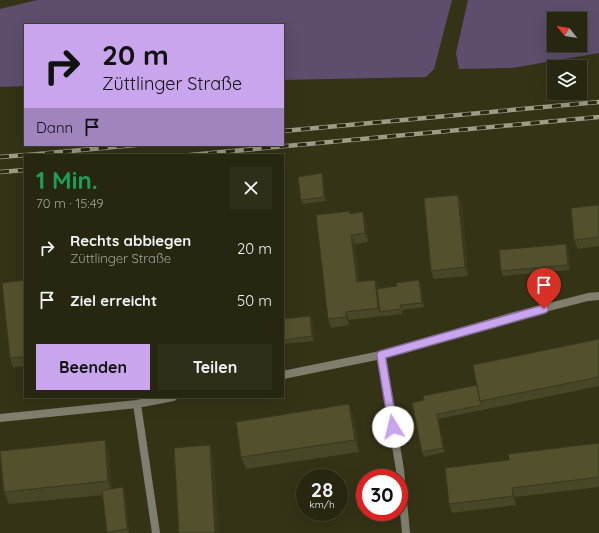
<!DOCTYPE html>
<html lang="de">
<meta charset="utf-8">
<style>
:root{--surface:#272610;--page:#2f2e19;--text:#f1f3f6;--muted:#a4a59f;--line:#434330;--accent:#c9a5ee}
body{margin:0;font-family:Quicksand,sans-serif;background:var(--page);color:var(--text);height:100vh;display:flex;flex-direction:column;font-size:15px;white-space:nowrap}
*{box-sizing:border-box;margin:0}
p{font-size:13px;color:var(--muted)}
.icon{flex:none;width:22px;height:22px;fill:none;stroke:currentColor;stroke-width:2;stroke-linecap:round;stroke-linejoin:round}
.map{position:relative;flex:1;overflow:hidden}
.side{position:absolute;left:24px;top:154px;width:260px;height:244px;display:flex;flex-direction:column;background:var(--surface);border-radius:0px;box-shadow:0 4px 16px #0002,0 0 0 1px var(--line)}
.side>*{flex:none}
.top-card{position:absolute;left:24px;top:24px;width:260px;height:122px;border-radius:0px;box-shadow:0 4px 16px #0002,0 0 0 1px var(--line);background:#c9a5ee;color:#111;overflow:hidden}
.needle{width:26px;rotate:300deg}
.fabs{position:absolute;left:547px;top:12px;display:grid;gap:8px}
.fabs a{display:grid;place-items:center;width:40px;height:40px;border-radius:0px;background:var(--surface);box-shadow:0 4px 16px #0002,0 0 0 1px var(--line);font-size:20px}
.speed{position:absolute;left:296px;top:469px;display:flex;gap:8px;font-size:20px;font-weight:700;text-align:center}
.speed>*{display:grid;place-content:center;width:52px;height:52px;border-radius:50%;background:var(--surface);box-shadow:0 4px 16px #0002,0 0 0 1px var(--line);line-height:1}
.speed small{font-size:10px;font-weight:400}
.speed .limit{border:6px solid #d22;background:#fff;color:#111}
.pin{position:absolute;display:grid;place-items:center;width:34px;height:34px;color:#fff;margin:-41px -17px;border-radius:50% 50% 50% 0;rotate:-45deg;box-shadow:0 0 4px #0007}
.pin .icon{rotate:45deg}
.me{position:absolute;width:44px;margin:-22px;rotate:351deg;stroke-linejoin:round;filter:drop-shadow(0 0 3px #0008)}
.turn{display:flex;align-items:center;gap:14px;height:84px;padding:0 12px;font-size:18px}
.turn .icon{width:52px;height:52px;stroke-width:2.5}
.turn b{display:block;font-size:28px;line-height:34px}
.then{display:flex;align-items:center;height:38px;padding:0 12px;background:#0003;gap:8px;font-size:15px}
.round{display:grid;place-items:center;flex:none;width:42px;height:42px;border-radius:0px;background:var(--page)}
.overview{display:flex;align-items:center;justify-content:space-between;height:68px;padding:0 12px}
h1{font-size:24px;font-weight:700;line-height:30px;color:#1e9e55}
.action{display:flex;gap:8px;margin-top:auto;padding:8px 12px}
.action a{flex:1;height:46px;border-radius:0px;background:var(--accent);color:#111;font-size:16px;font-weight:700;line-height:46px;text-align:center}
.action a+a{background:var(--page);color:var(--text)}
ul{padding:0;list-style:none}
li{display:flex;align-items:center;gap:12px;height:52px;padding:0 12px}
li div{flex:1}
li b{display:block;font-size:15px}
li em{font-style:normal}
.map>svg:first-child{display:block}
.green{fill:#5c4e6c;fill-rule:evenodd}
.lines{fill:none;stroke-linecap:round;stroke-linejoin:round}
.street{stroke:#807f6f;stroke-width:8}
.rail-casing{stroke:#9c9c87;stroke-width:4.5}
.rail{stroke:#2a290c;stroke-width:3;stroke-dasharray:9;stroke-linecap:butt}
.wall{fill:#474627}
.shaded-wall{fill:#3a3920}
.building{fill:#53512d;stroke:#3a3920}
.route-casing{stroke:#836b9b;stroke-width:10}
.route{stroke:#c9a5ee;stroke-width:7}
</style>
<div class="map">
<svg width="599" height="533" viewBox="0 0 599 533">
<rect width="100%" height="100%" fill="#343316"/>
<!-- green -->
<path class="green" d="M37 0H452L434 69 426 77 283 80V25H25V86L0 87V9Z
M468 0H599V53L512 68 459 69 456 53ZM554 19H580V45H554Z"/>
<g class="lines">
<!-- street -->
<path class="street" d="M381 355 400 470 406 533
M283 375 381 355 514 316 588 297 599 296
M137 404 156 533
M0 418 137 404 173 397"/>
<!-- rail casing -->
<g class="rail-casing">
<path id="rail" d="M283 131 599 102
M27 155 136 145
M190 155 599 117
M0 157 25 155
M0 172 25 170"/>
</g>
<!-- rail -->
<use href="#rail" class="rail"/>
</g>
<!-- wall -->
<path class="wall" d="M322 173 323 178 326 201 303 204 301 200Z
M462 203 468 276 434 279 431 271Z
M599 205V246L578 249 574 240Z
M351 214 366 221 368 242 355 244 359 282 375 280 378 288 397 286 419 280 421 285 424 307 402 310V314L349 320V325L331 328 328 319Z
M568 249 570 270 503 276 501 271Z
M25 280V366L13 367 10 358Z
M310 316 312 320 314 341 283 344V319Z
M599 339V386L438 419 445 452 424 457 422 452 424 400 477 385Z
M354 417 359 452 246 469 241 457Z
M599 443V487L515 497 516 505 452 513 449 504 509 460Z
M109 453 112 489 123 487 125 492 129 533H107L103 495 9 504 4 492Z"/>
<!-- shaded-wall -->
<path class="shaded-wall" d="M322 173 323 178 326 201 324 197Z
M458 195 462 203 468 276 465 267Z
M363 212 366 221 368 242 365 233Z
M351 235 355 244 360 291 357 282Z
M566 244 568 249 570 270 568 265Z
M375 280 378 289 380 312 381 316 378 308Z
M419 280 421 285 424 307 422 303Z
M346 312 349 320V325L346 317Z
M310 316 312 320 314 341 312 336Z
M349 404 354 417 359 452 355 440Z
M437 414 438 419 445 452 443 448Z
M105 440 109 453 113 494 108 481Z
M210 445 214 458 219 533H215Z
M123 487 125 492 129 533 127 529Z
M512 488 515 497 516 505 513 496Z"/>
<!-- building -->
<path class="building" d="M322 173 324 197 301 200 298 177Z
M458 195 465 267 431 271 424 198Z
M599 205V237L574 240 571 208Z
M350 211V214L363 212 365 233 351 235 357 282 375 280 378 308 346 312V317L328 319 316 215Z
M566 244 568 265 501 271 499 250Z
M25 280V357L10 358 2 283Z
M419 280 422 303 400 305 401 309 380 312 377 289 397 286 396 283Z
M310 316 312 336 283 340V319Z
M599 339V377L480 401 473 365Z
M477 385 480 401 482 405 437 414 443 448 422 452 412 403 424 400 423 396Z
M349 404 355 440 241 457 236 422Z
M105 440 108 481 4 492 0 451Z
M599 443V477L512 488 513 496 449 504 445 468 509 460 508 454Z
M210 445 215 533H179L174 448Z
M123 487 127 529 107 532 102 490Z"/>
<g class="lines">
<!-- route casing -->
<g class="route-casing">
<path id="route" d="M393 427 381 355 544 309"/>
</g>
<!-- route -->
<use href="#route" class="route"/>
</g>
</svg>
<div class="fabs">
<a><svg class="needle" viewBox="-14 -14 28 28"><path d="M0-13l5 13h-10z" fill="#e53935"/><path d="M0 13l5-13h-10z" fill="#a4a59f"/></svg></a>
<a><svg class="icon" aria-label="layers" viewBox="0 0 24 24"><path d="M12 4l9 5-9 5-9-5zM3 14l9 5 9-5"/></svg></a>
</div>
<div class="speed"><div>28<small>km/h</small></div><div class="limit">30</div></div>
<div class="pin" style="left:544px;top:309px;background:#d93025"><svg class="icon" aria-label="arrive" viewBox="0 0 24 24"><path d="M6 21V4h12l-3 4 3 4H6"/></svg></div>
<svg class="me" style="left:393px;top:427px" viewBox="-20 -20 40 40"><circle r="19" fill="#fff"/><path d="M0-13L10 11 0 6-10 11z" fill="#c9a5ee"/></svg>
<div class="top-card">
<div class="turn"><svg class="icon" aria-label="right" viewBox="0 0 24 24"><path d="M7 20v-9h11M14 6l5 5-5 5"/></svg><div><b>20 m</b>Züttlinger Straße</div></div>
<div class="then">Dann<svg class="icon" aria-label="arrive" viewBox="0 0 24 24"><path d="M6 21V4h12l-3 4 3 4H6"/></svg></div>
</div>
<section class="side">
<div class="overview"><div><h1>1 Min.</h1><p>70 m · 15:49</p></div><a class="round"><svg class="icon" aria-label="close" viewBox="0 0 24 24"><path d="M6 6l12 12M18 6L6 18"/></svg></a></div>
<ul>
<li><svg class="icon" aria-label="right" viewBox="0 0 24 24"><path d="M7 20v-9h11M14 6l5 5-5 5"/></svg><div><b>Rechts abbiegen</b><p>Züttlinger Straße</p></div><em>20 m</em></li>
<li><svg class="icon" aria-label="arrive" viewBox="0 0 24 24"><path d="M6 21V4h12l-3 4 3 4H6"/></svg><div><b>Ziel erreicht</b></div><em>50 m</em></li>
</ul>
<div class="action"><a>Beenden</a><a>Teilen</a></div>
</section>
</div>
